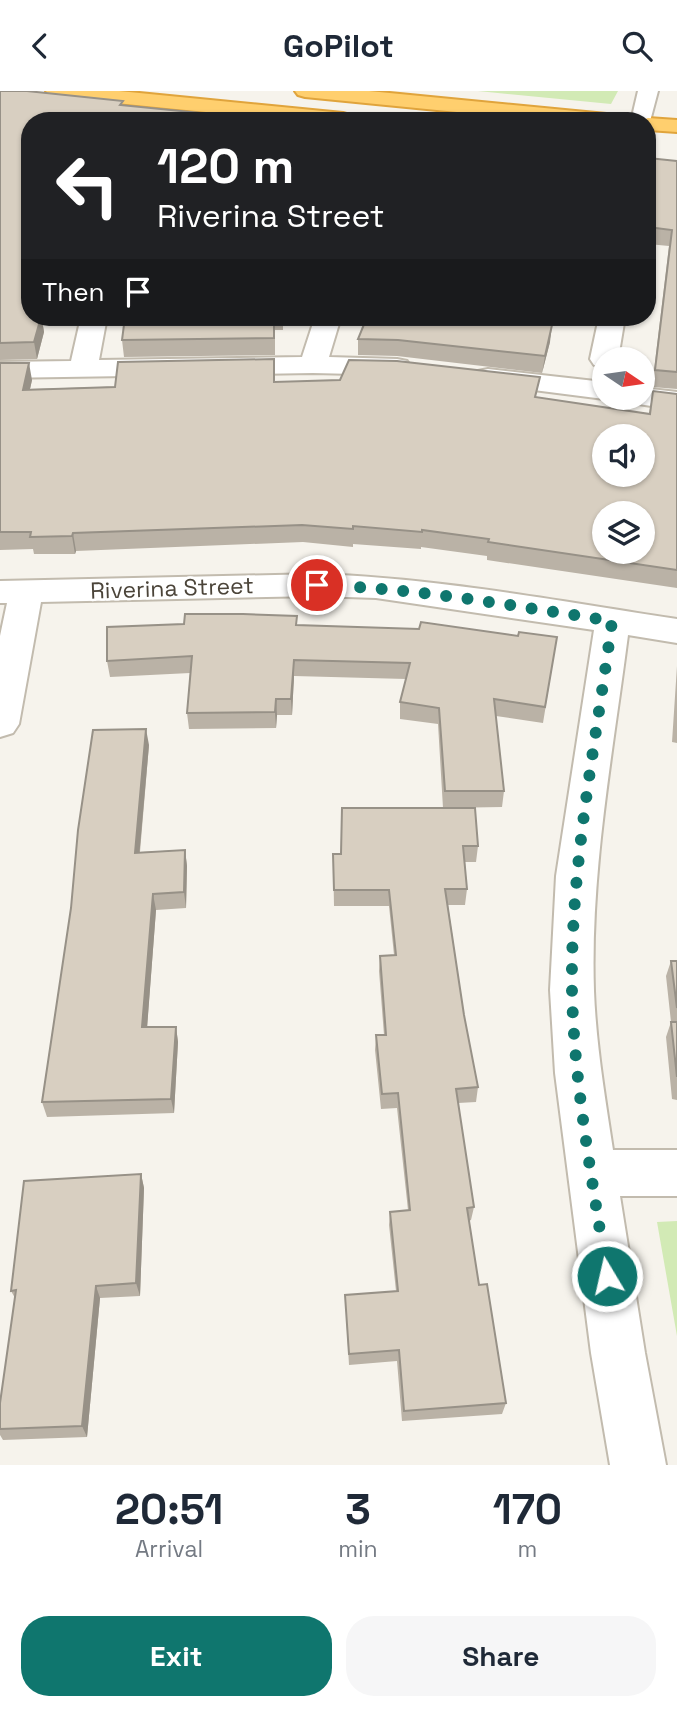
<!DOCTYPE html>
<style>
:root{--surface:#fff;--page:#f6f6f7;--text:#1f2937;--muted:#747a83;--accent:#0f766e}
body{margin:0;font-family:"Space Grotesk",sans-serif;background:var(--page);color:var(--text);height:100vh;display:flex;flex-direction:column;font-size:26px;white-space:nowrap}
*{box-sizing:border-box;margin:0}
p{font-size:23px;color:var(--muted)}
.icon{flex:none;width:38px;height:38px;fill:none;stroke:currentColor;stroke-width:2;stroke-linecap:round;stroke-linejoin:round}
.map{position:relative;height:1374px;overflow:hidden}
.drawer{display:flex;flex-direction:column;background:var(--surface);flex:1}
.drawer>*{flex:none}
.top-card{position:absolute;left:21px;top:21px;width:635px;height:214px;border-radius:28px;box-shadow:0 2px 5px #0004;background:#202124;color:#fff;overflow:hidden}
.needle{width:46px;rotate:103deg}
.fabs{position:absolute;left:592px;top:256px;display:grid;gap:14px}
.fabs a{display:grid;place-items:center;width:63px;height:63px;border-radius:50%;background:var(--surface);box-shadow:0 2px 5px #0004;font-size:35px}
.pin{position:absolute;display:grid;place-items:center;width:60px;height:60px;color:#fff;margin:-30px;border:4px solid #fff;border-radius:50%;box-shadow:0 2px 7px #0007}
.me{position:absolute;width:77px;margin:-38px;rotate:351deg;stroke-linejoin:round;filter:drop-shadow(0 0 5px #0008)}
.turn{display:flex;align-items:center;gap:24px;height:147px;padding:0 21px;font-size:32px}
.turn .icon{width:91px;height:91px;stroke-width:2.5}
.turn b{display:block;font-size:49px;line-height:60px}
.then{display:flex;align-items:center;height:66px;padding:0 21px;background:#0003;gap:14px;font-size:26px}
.eta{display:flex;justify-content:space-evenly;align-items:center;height:119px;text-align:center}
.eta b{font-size:42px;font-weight:800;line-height:49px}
.cta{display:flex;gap:14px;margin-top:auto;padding:14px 21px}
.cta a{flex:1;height:80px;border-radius:28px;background:var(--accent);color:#fff;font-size:28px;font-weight:800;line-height:80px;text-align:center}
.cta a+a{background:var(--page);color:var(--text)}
header{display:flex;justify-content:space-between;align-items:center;height:91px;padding:0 21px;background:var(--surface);font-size:32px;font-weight:800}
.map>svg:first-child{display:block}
.green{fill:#d2eab5}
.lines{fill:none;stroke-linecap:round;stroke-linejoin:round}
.street-casing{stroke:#c2bbae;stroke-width:4}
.highway-casing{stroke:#e0a43c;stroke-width:4}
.street{fill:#fff;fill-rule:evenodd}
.highway{fill:#ffcf6e;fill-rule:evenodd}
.wall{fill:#bab2a6}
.shaded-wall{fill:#979187}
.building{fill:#d8cfc1;stroke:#979187;stroke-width:2;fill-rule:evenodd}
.route{stroke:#0f766e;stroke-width:12;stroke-dasharray:0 21.6}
.labels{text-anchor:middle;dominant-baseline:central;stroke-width:5;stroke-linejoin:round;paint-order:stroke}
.street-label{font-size:23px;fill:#4b4439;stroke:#fff}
</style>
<header><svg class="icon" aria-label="back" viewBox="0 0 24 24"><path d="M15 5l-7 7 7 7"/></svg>GoPilot<svg class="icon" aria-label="search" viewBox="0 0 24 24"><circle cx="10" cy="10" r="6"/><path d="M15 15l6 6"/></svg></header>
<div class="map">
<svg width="677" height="1374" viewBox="0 0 677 1374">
<rect width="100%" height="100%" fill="#f6f3ec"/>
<!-- green -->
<path class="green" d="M478 0H618L611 13Z
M677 1130V1245L657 1131Z"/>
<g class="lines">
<!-- street casing -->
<g class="street-casing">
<path id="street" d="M638 0H658L649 34 648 30H631Z
M81 226H107L99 269 302 266 315 226H341L329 266 397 268 407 270 411 276 407 282 397 284 313 282 0 287V271L71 270Z
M599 226H625L618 268H604V276L594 274 590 268Z
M488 278 604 291V306H613L604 308 478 292 474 286 478 280Z
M642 297 677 301V319L632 312 628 306H642Z
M317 483C438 487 558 510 677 528V552L628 544C613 661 590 781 594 900 596 953 605 1006 613 1059H677V1105H620L645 1262 666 1374H610L591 1262 555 982 550 899 556 785 594 539 376 507 317 505 41 511 19 633 13 642 0 646V545L7 512H0V490Z"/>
</g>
<!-- highway casing -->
<g class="highway-casing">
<path id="highway" d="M46 0H119L343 22 350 24 354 28 296 30 56 6 49 4Z
M295 0H369L617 24 624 26 627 30H549L305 6 298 4Z
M648 27 677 29V41L648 39V30H640Z"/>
</g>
<!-- street -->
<use href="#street" class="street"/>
<!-- highway -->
<use href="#highway" class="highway"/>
</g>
<!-- wall -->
<path class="wall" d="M0 0 124 14 262 28H300L30 30V226H43L42 229 44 241 37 268 0 269Z
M648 67 677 70V298L652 296 669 155 648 153Z
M125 226H283V239H275V264L124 266 122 249Z
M367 226H551L549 234 550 251 542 282 397 265 358 264V248Z
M0 272 32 289 30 298 274 291 537 307 649 323 653 300 677 303V497L487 469V465L421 456V458L353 453V456L303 451 76 460 75 463H34L33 458 0 459Z
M297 525V535L557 546 543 632 496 625 504 700 502 716 443 717 438 633 400 628V611L406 588 294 585 292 624H277L276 637 189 638 187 622 190 582 110 586 107 570 184 533Z
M677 575V652L672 651Z
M149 654 140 761 185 759 187 775 186 817 156 819 147 936H176L178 951 174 1022 47 1026 42 1011 71 817Z
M342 717 478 755 476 771H465L467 798 465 814H448L464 924 478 996 476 1011 458 1012 474 1116 471 1129 469 1130 479 1194 506 1312 502 1323 402 1330 397 1270 349 1274 345 1204 396 1200 389 1134 390 1121 408 1119 397 1017 381 1018 375 959 376 944H384L379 880 380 865 394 864 389 815H334L333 763H341Z
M671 870H677V1009L672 1008 666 946 671 931 666 885Z
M141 1083 144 1097 140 1205 100 1207 87 1346 3 1349 0 1344V1312L15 1207 11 1200Z"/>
<!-- shaded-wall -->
<path class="shaded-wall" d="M35 226H43L42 229 44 241 37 268 34 251Z
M552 234 550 251 542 282 545 265Z
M29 272 32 289 26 316 23 299Z
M73 442 76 460 75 463 72 445Z
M294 569V585L292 624 291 608Z
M276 608 277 624 276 637 275 621Z
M146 638 149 654 138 778 135 762Z
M185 759 187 775 186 817 184 801Z
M153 803 156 819 146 951 142 936Z
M176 936 178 951 174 1022 171 1008Z
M141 1083 144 1097 140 1205 136 1192Z
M96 1195 100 1207 87 1346 82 1335Z"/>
<!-- building -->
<path class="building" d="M0 0H27L123 10 120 14 262 28 265 24 300 28 299 30H30V226H41L34 251 0 252Z
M648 67 677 70V281L655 279 672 139 648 136Z
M125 226H274V247L122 249Z
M367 226H549L548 234H552L545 265 398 249 358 248Z
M274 268V291L340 289 349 269 397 270 540 286 535 306 650 323 653 300 677 303V479L488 451 489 448 422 439V441L353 435V438L302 434 73 442 72 445 30 446 31 441H0V272H29L23 299 115 296 118 271ZM604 345H642V383H604ZM604 422H642V460H604Z
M185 523H243L297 525 296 534 419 538 421 531 518 545 519 541 557 546 545 616 494 608 504 700H445L439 617 400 611 410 572 294 569 291 608H276L275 621 187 622 192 565 107 570V536L184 533Z
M146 638 135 762 185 759 184 801 153 803 142 936H176L171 1008 42 1011 71 817 78 739 93 639Z
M342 717H475L478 755H463L467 798H445L464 924 478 996 456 998 474 1116 467 1117 479 1194 487 1193 506 1312 404 1320 399 1259 349 1263 345 1204 398 1200 390 1121 410 1119 398 1002 382 1003 376 944H386L380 865 396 864 389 799H334L333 763H341Z
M671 870H677V917Z
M671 931H677V986Z
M141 1083 136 1192 96 1195 82 1335 0 1338V1312L16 1199 11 1200 24 1090Z"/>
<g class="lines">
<!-- route -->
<path class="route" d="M317 494C416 497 514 515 612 530 596 652 570 776 572 900 574 995 593 1091 607 1185"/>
</g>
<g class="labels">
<!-- street labels -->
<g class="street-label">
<text transform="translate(172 497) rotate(-2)">Riverina Street</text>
</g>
</g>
</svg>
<div class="fabs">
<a><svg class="needle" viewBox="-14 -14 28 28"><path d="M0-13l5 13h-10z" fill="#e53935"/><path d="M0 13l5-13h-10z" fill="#747a83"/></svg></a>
<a><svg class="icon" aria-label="sound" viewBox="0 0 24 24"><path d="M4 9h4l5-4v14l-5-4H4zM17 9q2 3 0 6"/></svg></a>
<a><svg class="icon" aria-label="layers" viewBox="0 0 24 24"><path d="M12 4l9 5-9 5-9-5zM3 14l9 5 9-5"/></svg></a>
</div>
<div class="pin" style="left:317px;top:494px;background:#d93025"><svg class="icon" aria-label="arrive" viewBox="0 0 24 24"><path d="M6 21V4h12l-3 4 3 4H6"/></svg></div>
<svg class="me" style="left:607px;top:1185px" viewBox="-20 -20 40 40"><circle r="17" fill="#0f766e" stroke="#fff" stroke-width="3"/><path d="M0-11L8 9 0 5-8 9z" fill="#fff"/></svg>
<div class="top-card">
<div class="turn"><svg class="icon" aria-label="left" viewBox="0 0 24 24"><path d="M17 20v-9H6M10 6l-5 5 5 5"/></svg><div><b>120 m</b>Riverina Street</div></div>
<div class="then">Then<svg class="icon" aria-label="arrive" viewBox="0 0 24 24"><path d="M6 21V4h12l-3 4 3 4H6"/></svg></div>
</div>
</div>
<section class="drawer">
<div class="eta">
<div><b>20:51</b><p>Arrival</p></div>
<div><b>3</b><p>min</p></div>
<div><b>170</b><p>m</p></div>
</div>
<div class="cta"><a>Exit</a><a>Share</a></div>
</section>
